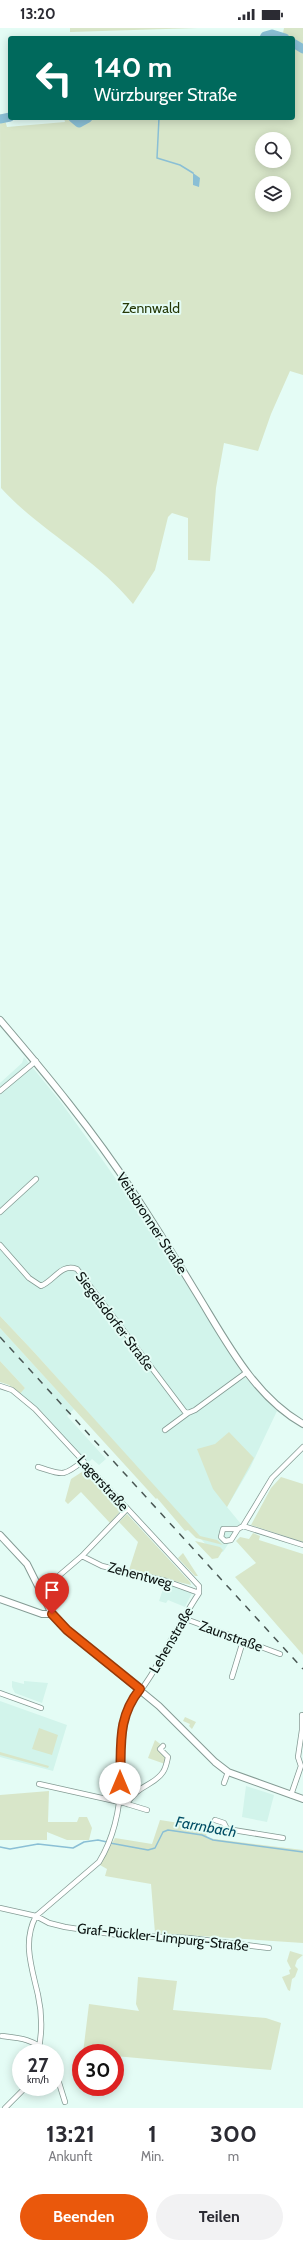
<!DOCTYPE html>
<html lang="de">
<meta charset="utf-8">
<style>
:root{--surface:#fff;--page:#f2f2f3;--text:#2b2b33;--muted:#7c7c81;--accent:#ea580c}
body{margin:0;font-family:Cabin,sans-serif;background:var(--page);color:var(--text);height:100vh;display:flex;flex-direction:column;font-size:15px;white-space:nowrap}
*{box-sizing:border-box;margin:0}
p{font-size:13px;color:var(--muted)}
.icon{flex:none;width:22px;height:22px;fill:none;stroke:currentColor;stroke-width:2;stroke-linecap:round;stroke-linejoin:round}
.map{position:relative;height:2080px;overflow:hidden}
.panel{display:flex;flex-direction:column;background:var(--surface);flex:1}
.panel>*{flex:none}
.guide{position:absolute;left:8px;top:8px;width:287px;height:84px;border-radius:4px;box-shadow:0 2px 10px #0003;background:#00695c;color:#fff;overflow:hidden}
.tools{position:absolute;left:255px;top:104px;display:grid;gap:8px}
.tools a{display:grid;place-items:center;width:36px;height:36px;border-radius:50%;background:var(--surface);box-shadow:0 2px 10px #0003;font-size:20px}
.speed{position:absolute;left:12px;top:2016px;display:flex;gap:8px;font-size:20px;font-weight:700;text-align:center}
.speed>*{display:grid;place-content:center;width:52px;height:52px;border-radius:50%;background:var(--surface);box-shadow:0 2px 10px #0003;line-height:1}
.speed small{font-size:10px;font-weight:400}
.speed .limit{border:6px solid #d22;background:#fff;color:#111}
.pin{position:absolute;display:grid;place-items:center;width:34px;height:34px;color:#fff;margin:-41px -17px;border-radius:50% 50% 50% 0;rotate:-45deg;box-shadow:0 0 4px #0007}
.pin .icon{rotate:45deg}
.me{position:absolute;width:44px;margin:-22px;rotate:0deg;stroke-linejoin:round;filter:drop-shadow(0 0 3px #0008)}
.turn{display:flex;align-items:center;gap:14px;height:84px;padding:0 20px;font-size:18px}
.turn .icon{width:52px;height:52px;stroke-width:2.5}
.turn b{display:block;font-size:28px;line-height:34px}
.eta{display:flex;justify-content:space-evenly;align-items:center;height:68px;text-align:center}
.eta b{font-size:24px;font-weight:700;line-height:28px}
.button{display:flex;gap:8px;margin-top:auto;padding:8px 20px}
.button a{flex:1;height:46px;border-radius:24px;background:var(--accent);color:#fff;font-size:16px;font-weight:700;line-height:46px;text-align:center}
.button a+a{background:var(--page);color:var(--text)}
.status{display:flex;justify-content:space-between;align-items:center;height:28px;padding:0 20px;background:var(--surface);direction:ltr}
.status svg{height:11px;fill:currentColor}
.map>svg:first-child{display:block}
.built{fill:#d2f4eb}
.green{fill:#d8e6c9;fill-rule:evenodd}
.water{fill:#8abfd5}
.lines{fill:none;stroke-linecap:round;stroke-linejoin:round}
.stream{stroke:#8abfd5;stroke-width:1.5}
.river{stroke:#8abfd5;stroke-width:9}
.street-casing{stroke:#849b94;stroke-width:6}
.secondary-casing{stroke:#849b94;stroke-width:8}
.street{stroke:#fff;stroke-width:4.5}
.secondary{stroke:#fff;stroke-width:6}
.rail{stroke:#4a5754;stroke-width:1.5;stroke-dasharray:7 7;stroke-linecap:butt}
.route-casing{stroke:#983908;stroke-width:10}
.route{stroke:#ea580c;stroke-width:7}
.labels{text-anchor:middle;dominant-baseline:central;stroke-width:4;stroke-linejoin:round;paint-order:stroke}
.park-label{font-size:14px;fill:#253807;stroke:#e4fcf5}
.street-label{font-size:14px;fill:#0b1311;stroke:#e4fcf5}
.water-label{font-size:15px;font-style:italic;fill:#004d64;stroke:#e4fcf5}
</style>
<div class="status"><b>13:20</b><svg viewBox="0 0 49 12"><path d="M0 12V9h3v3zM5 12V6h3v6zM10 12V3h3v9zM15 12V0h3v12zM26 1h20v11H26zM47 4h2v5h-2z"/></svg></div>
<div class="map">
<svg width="303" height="2080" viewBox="0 0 303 2080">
<rect width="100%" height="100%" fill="#e4fcf5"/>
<!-- built -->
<path class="built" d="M24 1029 60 1073 104 1134 156 1208 244 1348 277 1383 250 1440 227 1479 241 1496 223 1524 210 1521 33 1323 0 1288V1055L22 1035Z
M0 1300 74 1381 67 1388 106 1431 99 1437 92 1431 88 1435 43 1385 20 1366 25 1360 0 1333Z
M165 1555 192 1565 185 1579 168 1572 166 1575 159 1573Z
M12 1653 24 1656V1653L48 1655 42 1675 15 1665 12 1659Z
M0 1673 67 1697 53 1743 0 1729Z
M246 1758 274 1767 267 1794 242 1789Z"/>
<!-- green -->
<path class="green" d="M70 0H198L70 4Z
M284 0H303V347L290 343 271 386 258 423 224 415 216 460 210 533 188 532V490L172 485 168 489 155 542 133 576C96 530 40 503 1 460L0 86H3L7 99 65 94 64 90H293V10H260L263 5H283ZM262 111H284V133H262ZM262 155H284V177H262Z
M0 1288 33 1323 200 1508 217 1512 223 1517 196 1510 188 1502 185 1503 157 1470 156 1471 0 1300Z
M0 1333 25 1360 20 1366 9 1357 0 1354Z
M229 1404 254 1430 227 1479 213 1461 197 1421 215 1416Z
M85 1442 122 1481 110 1495 81 1464 68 1476 65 1473 71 1451Z
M281 1449 303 1456V1514L251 1497 271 1460Z
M127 1486 190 1554 191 1557 129 1542 138 1514 119 1494Z
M253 1505 260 1508 259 1512 303 1526V1627L235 1549 256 1535 236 1513 240 1509 249 1511Z
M195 1513 220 1519 223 1522 218 1530 212 1531Z
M183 1525 196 1545 198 1548H195L178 1530Z
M185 1689 196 1694 192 1701 189 1698 190 1696 183 1693Z
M39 1700 58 1707 52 1727 32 1721Z
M155 1712 163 1718 160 1721 167 1727 165 1736 148 1730Z
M0 1724 49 1738 48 1740 0 1727Z
M49 1763 48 1794H77L79 1789H87L92 1800 89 1812H67L47 1804V1812H0V1767Z
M160 1792 205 1799 207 1810 303 1822V1915L155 1905 151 1856 105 1848 107 1841 100 1837 115 1810 152 1816Z
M290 1923 303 1927 297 1932 295 1938 298 1941 295 1949 292 1951 290 1963 288 1962 282 1949 290 1946 289 1942 291 1941 287 1933Z
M138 1949 177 1953 173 1982 266 1990 281 1995 271 2042 115 2028V2025H83L89 1976 139 1983 136 1976Z"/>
<!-- water -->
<path class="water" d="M193 145 200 150 199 159 193 157Z"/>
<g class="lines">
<!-- stream -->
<path class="stream" d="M159 90 157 130 180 137 193 145
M110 1815 148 1822 155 1820 163 1804 168 1802 202 1807 213 1812 303 1824
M0 1819 10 1821 38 1816 73 1820 84 1814 98 1812 107 1814"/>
<!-- river -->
<path class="river" d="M264 10 265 8 272 6 285 10
M293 15 303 21
M73 90 79 95 88 90
M0 91 10 89"/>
<!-- street casing -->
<g class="street-casing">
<path id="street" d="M0 1063 36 1033
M0 1184 36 1151
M0 1217 29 1250 41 1258C55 1252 61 1235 77 1241L185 1384 188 1385 195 1382 247 1344
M0 1358 12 1362 35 1381 199 1558V1565C182 1591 168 1617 153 1644 142 1663 127 1677 122 1699 118 1713 121 1729 121 1744 121 1775 115 1808 99 1834L36 1888C22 1914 32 1940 38 1967 42 1985 42 2007 38 2025
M165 1402 188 1385
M38 1439C62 1446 62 1450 83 1433
M243 1498 303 1517
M238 1501H223L221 1509 225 1513 231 1512 238 1501 243 1498 272 1450 303 1419
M82 1528 102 1538 166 1553 199 1565
M41 1563 82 1528 127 1481
M183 1590 280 1626
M232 1649 243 1613
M0 1665 41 1680
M224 1755 228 1744
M39 1756 124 1775 147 1782
M291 1767 301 1738 298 1729 302 1702V1687
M127 1776C137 1757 154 1758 163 1744 166 1740 167 1733 168 1729L160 1721 163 1718
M215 1792 224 1795 227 1801 283 1810
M0 1880 36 1888 49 1895 65 1899 118 1907 189 1910 269 1920
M2 2008C20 2010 34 2011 47 2025
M55 2042 65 2074
M5 2080 26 2059"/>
</g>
<!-- secondary casing -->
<g class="secondary-casing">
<path id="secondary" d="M0 992C47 1047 93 1103 133 1164 154 1196 174 1228 194 1261 224 1309 252 1367 303 1396
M0 1507 27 1536 52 1586 67 1602 159 1678 215 1734 228 1744 303 1771
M0 1571 42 1586H52"/>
</g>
<!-- street -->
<use href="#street" class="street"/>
<!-- secondary -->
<use href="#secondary" class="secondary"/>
<!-- rail -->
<path class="rail" d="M0 1309 303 1641"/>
</g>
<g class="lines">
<!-- route casing -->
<g class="route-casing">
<path id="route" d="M52 1586 67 1602 140 1661C116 1691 122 1719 120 1755"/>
</g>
<!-- route -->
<use href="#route" class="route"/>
</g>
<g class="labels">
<!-- park labels -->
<g class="park-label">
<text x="151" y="280">Zennwald</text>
</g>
<!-- street labels -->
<g class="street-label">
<text transform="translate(152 1195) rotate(57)">Veitsbronner Straße</text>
<text transform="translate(115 1293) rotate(53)">Siegelsdorfer Straße</text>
<text transform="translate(103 1455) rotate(48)">Lagerstraße</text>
<text transform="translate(140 1547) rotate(15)">Zehentweg</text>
<text transform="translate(231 1608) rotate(20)">Zaunstraße</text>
<text transform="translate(171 1612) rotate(-60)">Lehenstraße</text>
<text transform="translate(163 1909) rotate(6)">Graf-Pückler-Limpurg-Straße</text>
</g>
<!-- water labels -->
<g class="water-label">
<text transform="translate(206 1799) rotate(10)">Farrnbach</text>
</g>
</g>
</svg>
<div class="tools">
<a><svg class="icon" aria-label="search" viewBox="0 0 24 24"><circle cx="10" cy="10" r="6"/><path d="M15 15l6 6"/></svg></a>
<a><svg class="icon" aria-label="layers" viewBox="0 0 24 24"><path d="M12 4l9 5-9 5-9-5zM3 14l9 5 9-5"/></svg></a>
</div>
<div class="speed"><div>27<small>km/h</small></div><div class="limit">30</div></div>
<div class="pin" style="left:52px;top:1586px;background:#d93025"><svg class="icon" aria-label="arrive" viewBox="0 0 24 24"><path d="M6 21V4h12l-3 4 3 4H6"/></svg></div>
<svg class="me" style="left:120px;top:1755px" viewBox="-20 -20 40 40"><circle r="19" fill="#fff"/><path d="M0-13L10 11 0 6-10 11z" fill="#ea580c"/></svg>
<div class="guide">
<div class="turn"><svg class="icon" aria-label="left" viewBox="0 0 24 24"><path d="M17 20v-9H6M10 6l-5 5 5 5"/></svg><div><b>140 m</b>Würzburger Straße</div></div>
</div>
</div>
<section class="panel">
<div class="eta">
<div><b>13:21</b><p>Ankunft</p></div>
<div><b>1</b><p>Min.</p></div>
<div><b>300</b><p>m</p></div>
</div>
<div class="button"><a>Beenden</a><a>Teilen</a></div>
</section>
